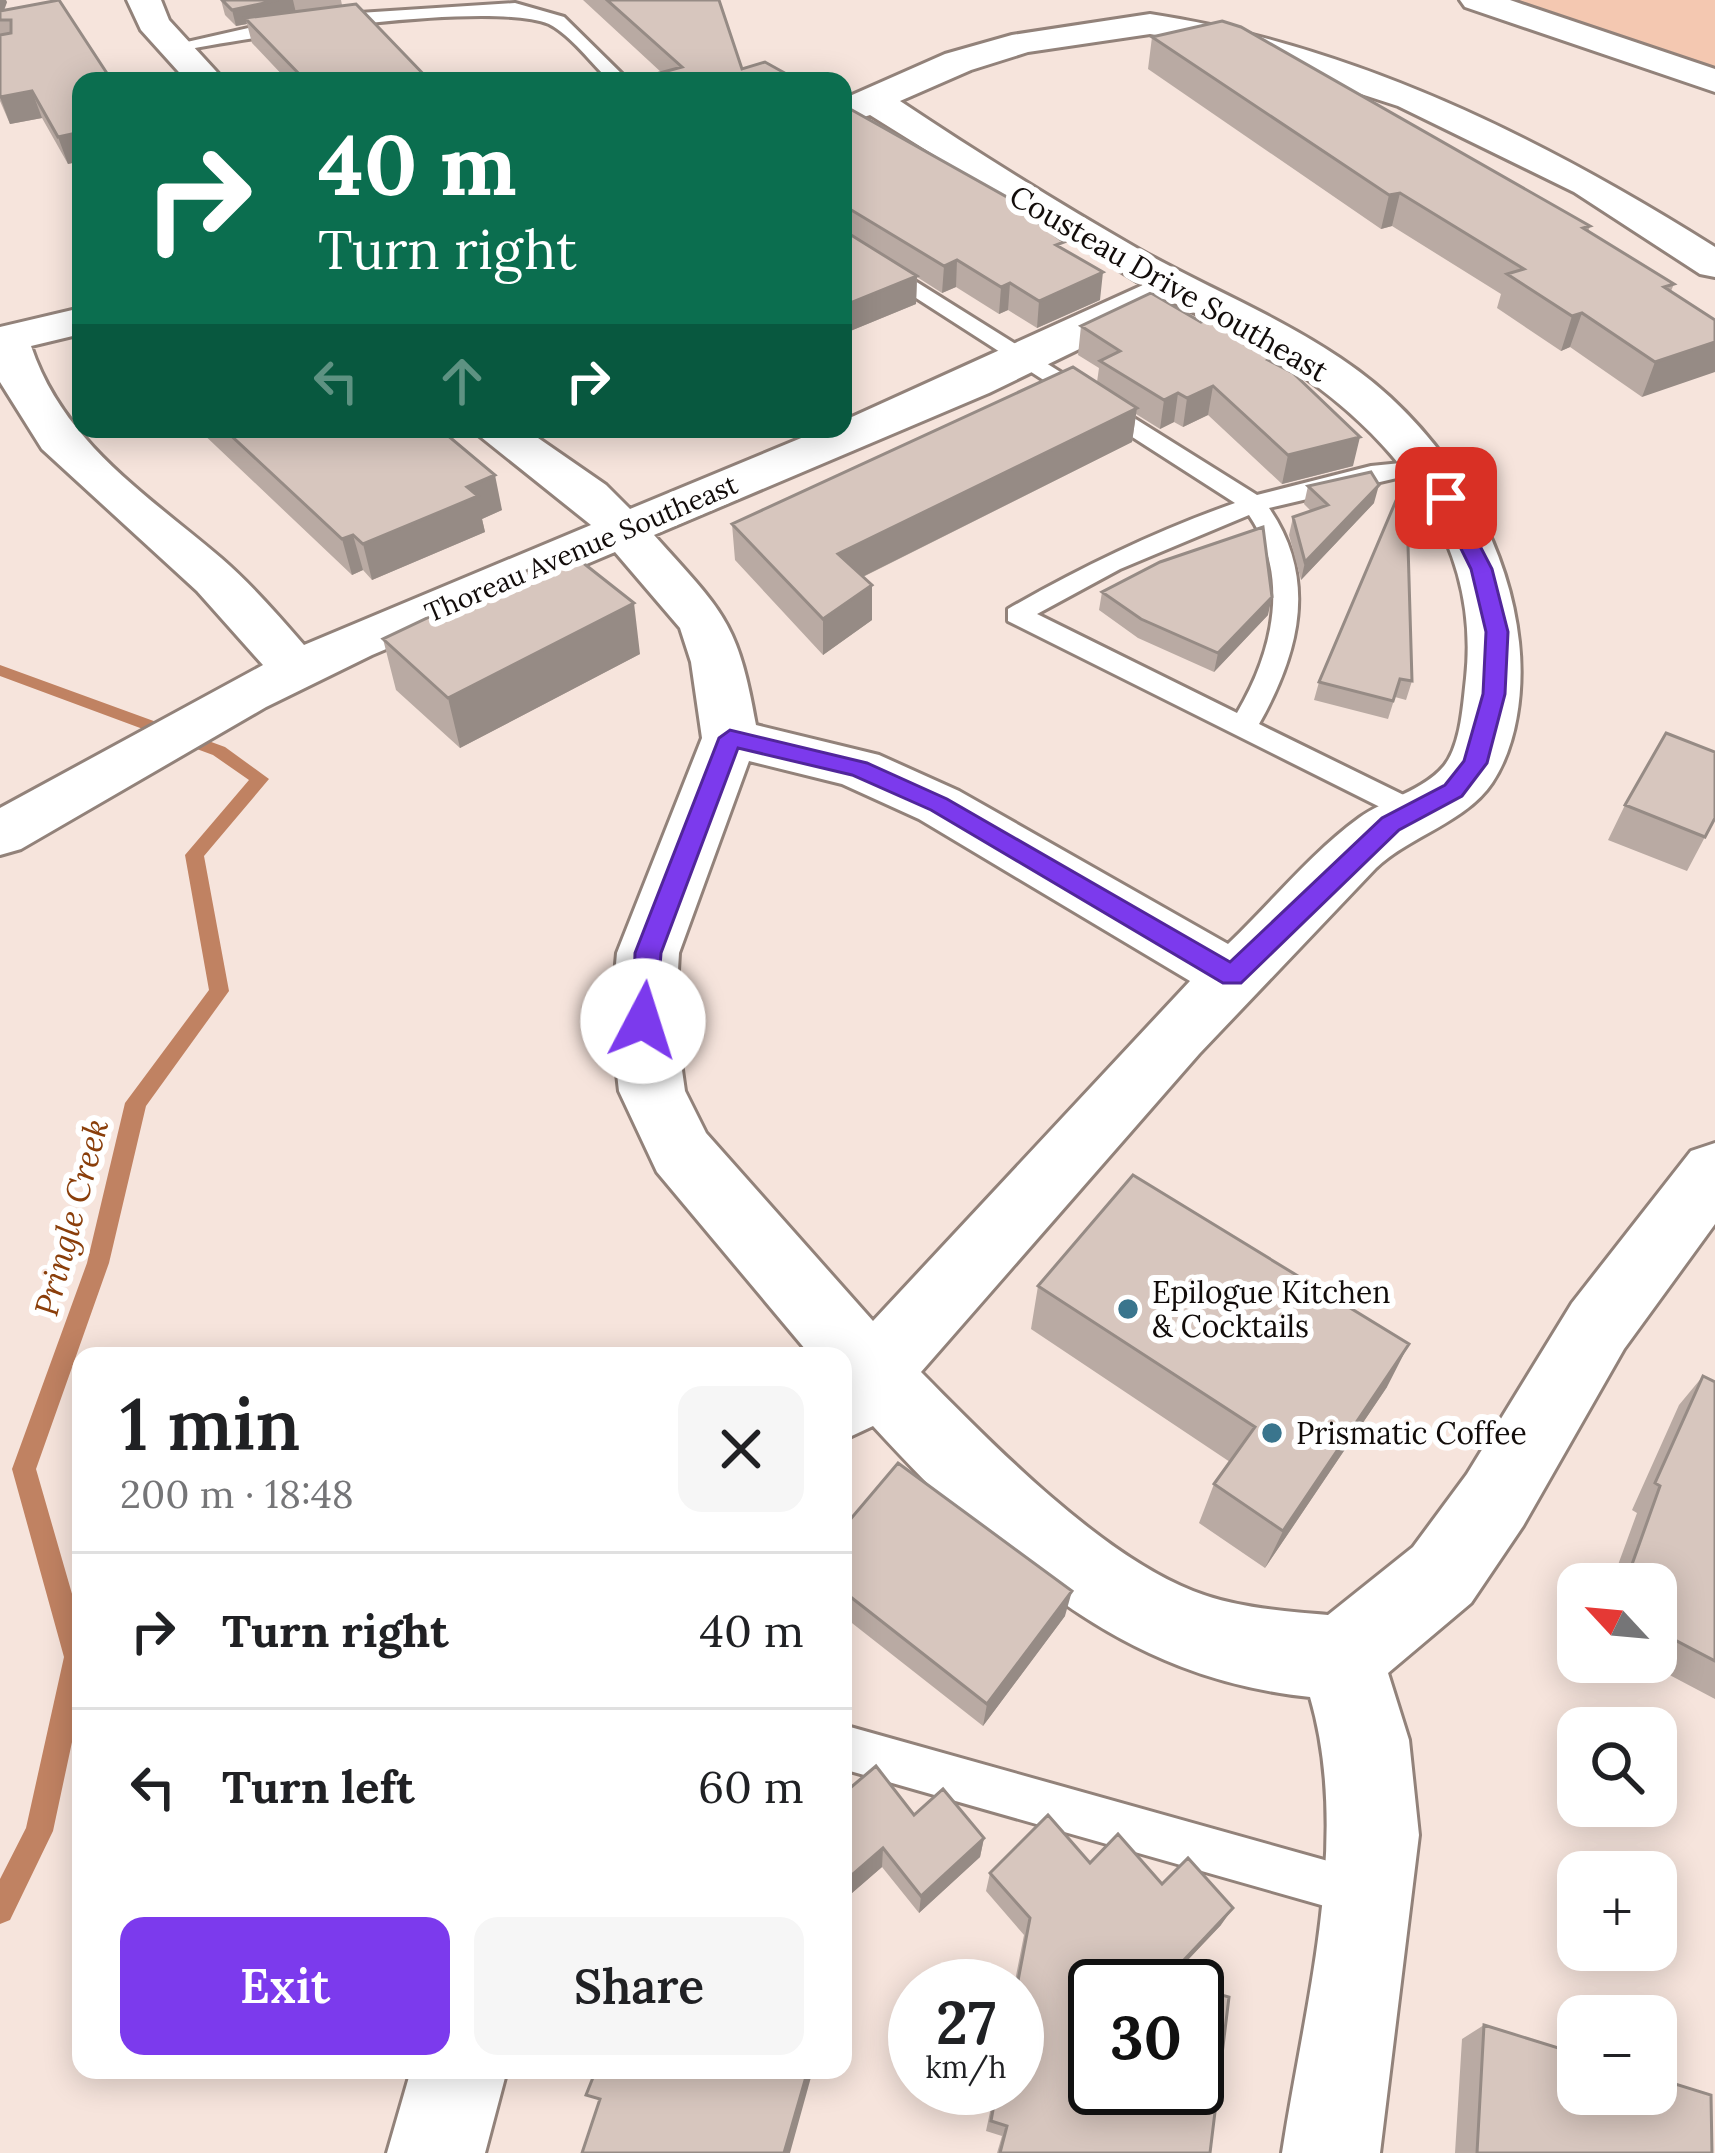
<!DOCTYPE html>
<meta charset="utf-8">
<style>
:root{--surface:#fff;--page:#f6f6f6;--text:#202124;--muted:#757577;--line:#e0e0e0;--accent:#7c3aed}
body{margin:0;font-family:Lora,serif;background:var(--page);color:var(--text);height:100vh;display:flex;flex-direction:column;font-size:45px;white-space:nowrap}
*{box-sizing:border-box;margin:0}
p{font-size:39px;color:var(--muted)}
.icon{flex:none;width:66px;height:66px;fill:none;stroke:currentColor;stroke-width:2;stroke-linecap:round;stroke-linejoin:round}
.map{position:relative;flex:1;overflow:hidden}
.details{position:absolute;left:72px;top:1347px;width:780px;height:732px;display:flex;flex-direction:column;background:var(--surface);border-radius:24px;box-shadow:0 6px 30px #0003}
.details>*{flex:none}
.hud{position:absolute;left:72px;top:72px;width:780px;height:366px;border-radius:24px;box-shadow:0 6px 30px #0003;background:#0b6e4f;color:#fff;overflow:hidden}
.needle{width:78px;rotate:296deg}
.tools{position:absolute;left:1557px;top:1563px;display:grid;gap:24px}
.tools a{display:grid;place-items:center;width:120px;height:120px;border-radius:24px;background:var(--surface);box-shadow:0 6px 30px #0003;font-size:60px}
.speed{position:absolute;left:888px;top:1959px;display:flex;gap:24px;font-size:60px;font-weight:700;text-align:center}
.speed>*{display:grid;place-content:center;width:156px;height:156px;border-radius:50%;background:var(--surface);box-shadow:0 6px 30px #0003;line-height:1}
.speed small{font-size:30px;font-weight:400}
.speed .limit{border:6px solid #111;border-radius:18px;background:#fff;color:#111}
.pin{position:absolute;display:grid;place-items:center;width:102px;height:102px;color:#fff;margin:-51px;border-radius:24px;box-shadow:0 6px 18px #0006}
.me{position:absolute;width:132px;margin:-66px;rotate:5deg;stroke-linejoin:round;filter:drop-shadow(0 0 9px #0008)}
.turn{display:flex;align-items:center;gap:42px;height:252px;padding:0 48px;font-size:54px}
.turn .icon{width:156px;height:156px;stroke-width:2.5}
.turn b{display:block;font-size:84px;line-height:102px}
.lanes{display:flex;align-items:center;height:114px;padding:0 48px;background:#0003;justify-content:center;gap:60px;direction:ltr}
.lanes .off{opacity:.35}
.round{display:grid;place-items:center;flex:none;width:126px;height:126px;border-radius:24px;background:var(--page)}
.head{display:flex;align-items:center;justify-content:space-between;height:204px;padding:0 48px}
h1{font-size:72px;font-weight:600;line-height:90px}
.cta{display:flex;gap:24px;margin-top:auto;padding:24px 48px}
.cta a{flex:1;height:138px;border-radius:24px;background:var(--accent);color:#fff;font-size:48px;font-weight:600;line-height:138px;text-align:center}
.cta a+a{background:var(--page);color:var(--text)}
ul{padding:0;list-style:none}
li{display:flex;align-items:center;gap:36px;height:156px;padding:0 48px;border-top:3px solid var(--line)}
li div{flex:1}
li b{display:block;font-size:45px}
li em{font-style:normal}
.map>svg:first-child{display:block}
.green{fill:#f4c8b1}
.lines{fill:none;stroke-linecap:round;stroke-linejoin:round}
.stream{fill:#c08262;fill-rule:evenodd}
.lane-casing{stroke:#92827a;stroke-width:6}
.street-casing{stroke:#92827a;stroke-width:6}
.secondary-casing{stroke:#92827a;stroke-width:6}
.lane{fill:#fff;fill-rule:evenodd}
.street{fill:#fff;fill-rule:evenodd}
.secondary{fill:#fff;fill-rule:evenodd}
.wall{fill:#b9aaa3}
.shaded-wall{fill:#968b85}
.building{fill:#d7c6be;stroke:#968b85;stroke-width:3}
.route{fill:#7c3aed;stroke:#51269a;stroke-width:3}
.poi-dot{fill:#3a758d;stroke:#fff;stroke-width:4.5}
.labels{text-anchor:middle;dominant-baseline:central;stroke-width:12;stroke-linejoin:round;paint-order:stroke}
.far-street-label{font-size:27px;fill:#120c0a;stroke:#fff}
.street-label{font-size:30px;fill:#120c0a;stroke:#fff}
.poi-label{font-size:30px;fill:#120c0a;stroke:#fff;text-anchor:start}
.water-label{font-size:33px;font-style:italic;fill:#8a3e0a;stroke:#fff}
</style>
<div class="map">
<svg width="1715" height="2153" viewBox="0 0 1715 2153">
<rect width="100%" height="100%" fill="#f6e4dc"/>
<!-- green -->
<path class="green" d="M1477 0H1715V81Z"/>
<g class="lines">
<!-- stream -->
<path class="stream" d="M0 665 225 747 269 779 204 856 229 991 146 1106 109 1263 36 1469 81 1625V1700L53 1831 10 1920 0 1924V1879L26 1828 64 1657 12 1469 87 1263 125 1103 209 990 185 855 249 780 213 755 0 676Z"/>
<!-- lane casing -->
<g class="lane-casing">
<path id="lane" d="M515 3 564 17 629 81H610C592 64 571 35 549 24 488 0 247 37 174 52L165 47 297 17Z
M843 236 1257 495 1371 466 1431 460V470L1269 508C1318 579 1299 653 1259 724L1424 805 1429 812 1424 819H1404L1008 621V609C1081 567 1156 531 1235 503L843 251ZM1249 515C1291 577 1273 652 1237 713L1037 614 1120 569Z
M843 1725 1367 1872 1383 1879 1390 1895 1383 1911 1367 1918 843 1769Z"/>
</g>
<!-- street casing -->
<g class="street-casing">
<path id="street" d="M127 0H161L169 20 225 81H187L141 30Z
M1150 14C1354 45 1542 138 1715 247V277L1700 274 1574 192 1398 106 1204 43 1150 34 1028 52 971 70 900 101C978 153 1058 203 1140 250 1206 287 1278 316 1340 358 1434 420 1507 529 1519 642 1524 688 1518 744 1492 783 1466 822 1410 836 1376 868L1199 1054 921 1372C992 1444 1099 1554 1193 1591 1236 1608 1283 1611 1328 1615L1413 1547 1467 1474 1572 1303 1691 1151 1715 1143V1224L1624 1349 1523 1526 1471 1603 1388 1673 1409 1740 1419 1835 1380 2153H1282C1304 2007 1352 1841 1310 1697 1117 1677 1000 1563 873 1426L843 1440V1356H811L657 1172 619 1091 611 1021 617 953 702 738 691 662 680 628 615 552 372 655 266 707 21 849 0 855V808L263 665 197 591 42 449 0 382V327L81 308V334L31 346C63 442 147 495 221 558 251 584 278 615 304 645L591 525 471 429H525L606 485 630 509 823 429H843V421L1143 285 870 115 843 124V99L945 54 1012 35ZM1174 303C1323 371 1486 491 1466 678 1463 704 1461 745 1444 766 1423 791 1385 799 1359 818 1311 853 1271 903 1228 944L959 791 879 755 756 725C738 621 723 612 654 535L989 393ZM749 761 842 784 919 819 1190 981 873 1321 706 1133 685 1091 675 1021 679 953Z
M411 2070H507L485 2153H387Z"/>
</g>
<!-- secondary casing -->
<g class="secondary-casing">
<path id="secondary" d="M1460 0H1510L1715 69V92L1465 7Z"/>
</g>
<!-- lane -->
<use href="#lane" class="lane"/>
<!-- street -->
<use href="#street" class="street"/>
<!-- secondary -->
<use href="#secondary" class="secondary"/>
</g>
<!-- wall -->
<path class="wall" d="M0 0 7 2 4 11 81 81V161L68 164 42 118 10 124 0 101Z
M221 0H341L342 5 430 81H288L252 43 247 24 236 26 225 15Z
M583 0H719L742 69 662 73Z
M1152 37 1590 226 1588 232 1674 284 1671 291 1715 320 1642 397 1570 347 1561 351 1497 308 1501 294 1392 226 1381 229 1148 69Z
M843 105 1048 220 1047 229 1100 300 1037 328 1008 310 999 314 956 287 942 293 917 277 916 304 843 334Z
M1201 322 1279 354 1277 365 1353 466 1282 484 1208 415 1183 427 1174 422 1160 429 1136 414 1132 442 863 577 872 620 823 655 735 560 732 524 1097 382 1099 368 1078 355 1081 326Z
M198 429H440L502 510 482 519 485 532 372 580 363 570 352 575Z
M1406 477 1412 681 1406 700 1395 697 1388 719 1314 700 1319 682Z
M1308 486 1374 503 1301 580 1289 535 1293 517 1311 511 1304 504Z
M1102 592 1268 615 1214 672 1138 638 1099 610Z
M383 639 640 654 460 748 396 690Z
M1625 805 1715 818 1687 871 1608 840Z
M1038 1286 1387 1387 1265 1568 1199 1523 1214 1484 1230 1462 1031 1329Z
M1703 1376 1715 1382V1699L1645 1662H1656V1584H1611L1637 1513 1632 1510 1679 1405Z
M843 1528 1065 1616 983 1726 843 1616Z
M843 1794 914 1815 984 1838 980 1857 919 1913 882 1867 852 1893 843 1882Z
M1090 1863 1162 1884 1221 1925 1169 1980 1210 2153H997L1002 2136 986 2131 995 2088H1017V1986H1014L1024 1935 986 1891 990 1873Z
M1484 2025 1712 2153H1455L1462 2039Z"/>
<!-- shaded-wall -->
<path class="shaded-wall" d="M0 0H6L7 2 0 20Z
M278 0H293L296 13 245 18 247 24 236 26 232 10Z
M32 91 42 118 10 124 0 97Z
M81 132V161L68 164 58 137Z
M1400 193 1392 226 1381 229 1389 195Z
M957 260 956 287 942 293 944 266Z
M1103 272 1100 300 1037 328 1039 301Z
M917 276 916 304 843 334V306Z
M1010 283 1008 310 999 314 1001 287Z
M1582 313 1570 347 1561 351 1572 316Z
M1715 342V372L1642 397 1655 362Z
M1213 386 1208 415 1183 427 1187 398Z
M1178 393 1174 422 1160 429 1164 400Z
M1137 408 1132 442 838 589V554Z
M1360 437 1353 466 1282 484 1288 455Z
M495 475 502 510 482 519 485 532 372 580 363 544 467 487Z
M1379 485 1374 503 1301 580 1305 562Z
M353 535 363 570 352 575 342 539Z
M872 585V620L823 655V619Z
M1272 597 1268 615 1214 672 1218 653Z
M634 603 640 654 460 748 448 698Z
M1409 1344 1387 1387 1265 1568 1283 1531Z
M1072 1591 1065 1616 983 1726 987 1704Z
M984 1838 980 1857 919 1913 921 1896Z
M883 1848 882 1867 852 1893V1875Z
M1233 1908 1221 1925 1163 1986 1166 1979Z
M808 2070H813L790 2153H784Z"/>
<!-- building -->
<path class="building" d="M59 0 112 81H81V132L58 137 32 91 0 97V35L11 33V20H0V11Z
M222 0H278L232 10Z
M607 0H719L742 69 765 62 799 81H630L682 67Z
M356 4 430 81H306L245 18Z
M1222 21 1241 27 1590 226 1583 228 1674 284 1664 287 1715 320V342L1655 362 1582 313 1572 316 1507 274 1524 269 1400 193 1389 195 1152 37Z
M843 105 1048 220 1040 224 1064 242 1056 245 1103 272 1039 301 1010 283 1001 287 957 260 944 266 843 205Z
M843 230 917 276 843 306Z
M1151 293 1201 322 1213 317 1279 354 1268 360 1293 373 1360 437 1288 455 1213 386 1187 398 1178 393 1164 400 1100 361 1120 351 1081 326Z
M1073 367 1137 408 838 554 872 585 823 619 732 524Z
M224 429H440L495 475 467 487 478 496 363 544 353 535 342 539Z
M1371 472 1379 485 1305 562 1293 517 1328 505 1308 486Z
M1406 477 1412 681 1400 679 1393 701 1319 682Z
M1263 527 1272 597 1218 653 1141 619 1102 592 1160 562Z
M568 551 634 603 448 698 383 639Z
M1666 733 1715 752V818L1705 837 1625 805Z
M1133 1175 1409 1344 1283 1531 1214 1484 1255 1427 1038 1286Z
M1703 1376 1715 1382V1661L1656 1630V1584H1625L1660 1486 1655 1483Z
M898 1463 1072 1591 987 1704 843 1591V1528Z
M876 1766 914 1815 943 1789 984 1838 921 1896 883 1848 852 1875 843 1864V1794Z
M1048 1815 1090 1863 1118 1834 1162 1884 1188 1858 1233 1908 1166 1979 1192 1986H1095V2088H1197V1988L1229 1997 1210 2153H1000L1007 2126 991 2121 997 2088H1017V1986L1030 1918 990 1873Z
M1484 2025 1578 2054V2094H1656V2078L1711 2095 1712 2153H1477Z
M596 2070H808L784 2153H582L600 2099 586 2095Z"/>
<!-- route -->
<path class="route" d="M1439 494H1453L1492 569 1508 632 1505 694 1487 763 1462 796 1399 830 1241 983H1223L931 810 852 775 738 748 661 953 656 1021 652 1028H633L635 953 719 738 730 730 867 763 947 799 1230 962 1382 818 1445 785 1464 761 1483 694 1486 632 1471 569 1436 498Z"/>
<!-- markers -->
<g class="poi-dot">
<circle cx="1128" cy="1309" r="12"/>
<circle cx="1272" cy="1433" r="12"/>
</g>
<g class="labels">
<!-- far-street labels -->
<g class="far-street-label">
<text transform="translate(581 548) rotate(-23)">Thoreau Avenue Southeast</text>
</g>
<!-- street labels -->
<g class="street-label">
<text transform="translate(1169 283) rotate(30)">Cousteau Drive Southeast</text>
</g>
<!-- poi labels -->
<g class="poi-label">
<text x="1152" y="1292">Epilogue Kitchen<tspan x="1152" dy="34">&amp; Cocktails</tspan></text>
<text x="1296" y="1433">Prismatic Coffee</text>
</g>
<!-- water labels -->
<g class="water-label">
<text transform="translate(71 1217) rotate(-75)">Pringle Creek</text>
</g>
</g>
</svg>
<div class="tools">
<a><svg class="needle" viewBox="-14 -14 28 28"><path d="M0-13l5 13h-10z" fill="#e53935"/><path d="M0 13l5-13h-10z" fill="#757577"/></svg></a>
<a><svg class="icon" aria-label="search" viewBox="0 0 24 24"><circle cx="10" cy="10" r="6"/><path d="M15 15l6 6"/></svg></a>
<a>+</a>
<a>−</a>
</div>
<div class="speed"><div>27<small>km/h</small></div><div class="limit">30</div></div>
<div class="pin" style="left:1446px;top:498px;background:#d93025"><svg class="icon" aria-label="arrive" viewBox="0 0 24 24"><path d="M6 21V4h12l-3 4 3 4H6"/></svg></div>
<svg class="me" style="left:643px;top:1021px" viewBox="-20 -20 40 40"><circle r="19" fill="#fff"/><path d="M0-13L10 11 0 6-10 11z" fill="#7c3aed"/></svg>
<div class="hud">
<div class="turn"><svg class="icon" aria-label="right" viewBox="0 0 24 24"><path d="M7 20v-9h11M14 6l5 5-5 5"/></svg><div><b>40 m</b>Turn right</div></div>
<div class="lanes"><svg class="icon off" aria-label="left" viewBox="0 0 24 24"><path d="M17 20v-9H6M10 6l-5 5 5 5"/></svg><svg class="icon off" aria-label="ahead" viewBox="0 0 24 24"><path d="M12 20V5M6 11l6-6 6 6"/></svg><svg class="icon" aria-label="right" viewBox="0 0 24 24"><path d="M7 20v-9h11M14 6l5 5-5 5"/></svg></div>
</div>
<section class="details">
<div class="head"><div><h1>1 min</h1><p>200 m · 18:48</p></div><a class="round"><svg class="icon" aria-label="close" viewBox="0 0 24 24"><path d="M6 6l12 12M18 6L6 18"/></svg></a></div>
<ul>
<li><svg class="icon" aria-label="right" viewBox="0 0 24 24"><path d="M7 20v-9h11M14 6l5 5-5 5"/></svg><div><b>Turn right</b></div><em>40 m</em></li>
<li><svg class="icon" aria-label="left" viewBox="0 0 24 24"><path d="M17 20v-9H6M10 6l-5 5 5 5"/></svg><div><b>Turn left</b></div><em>60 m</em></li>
</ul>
<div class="cta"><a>Exit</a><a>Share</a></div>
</section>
</div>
